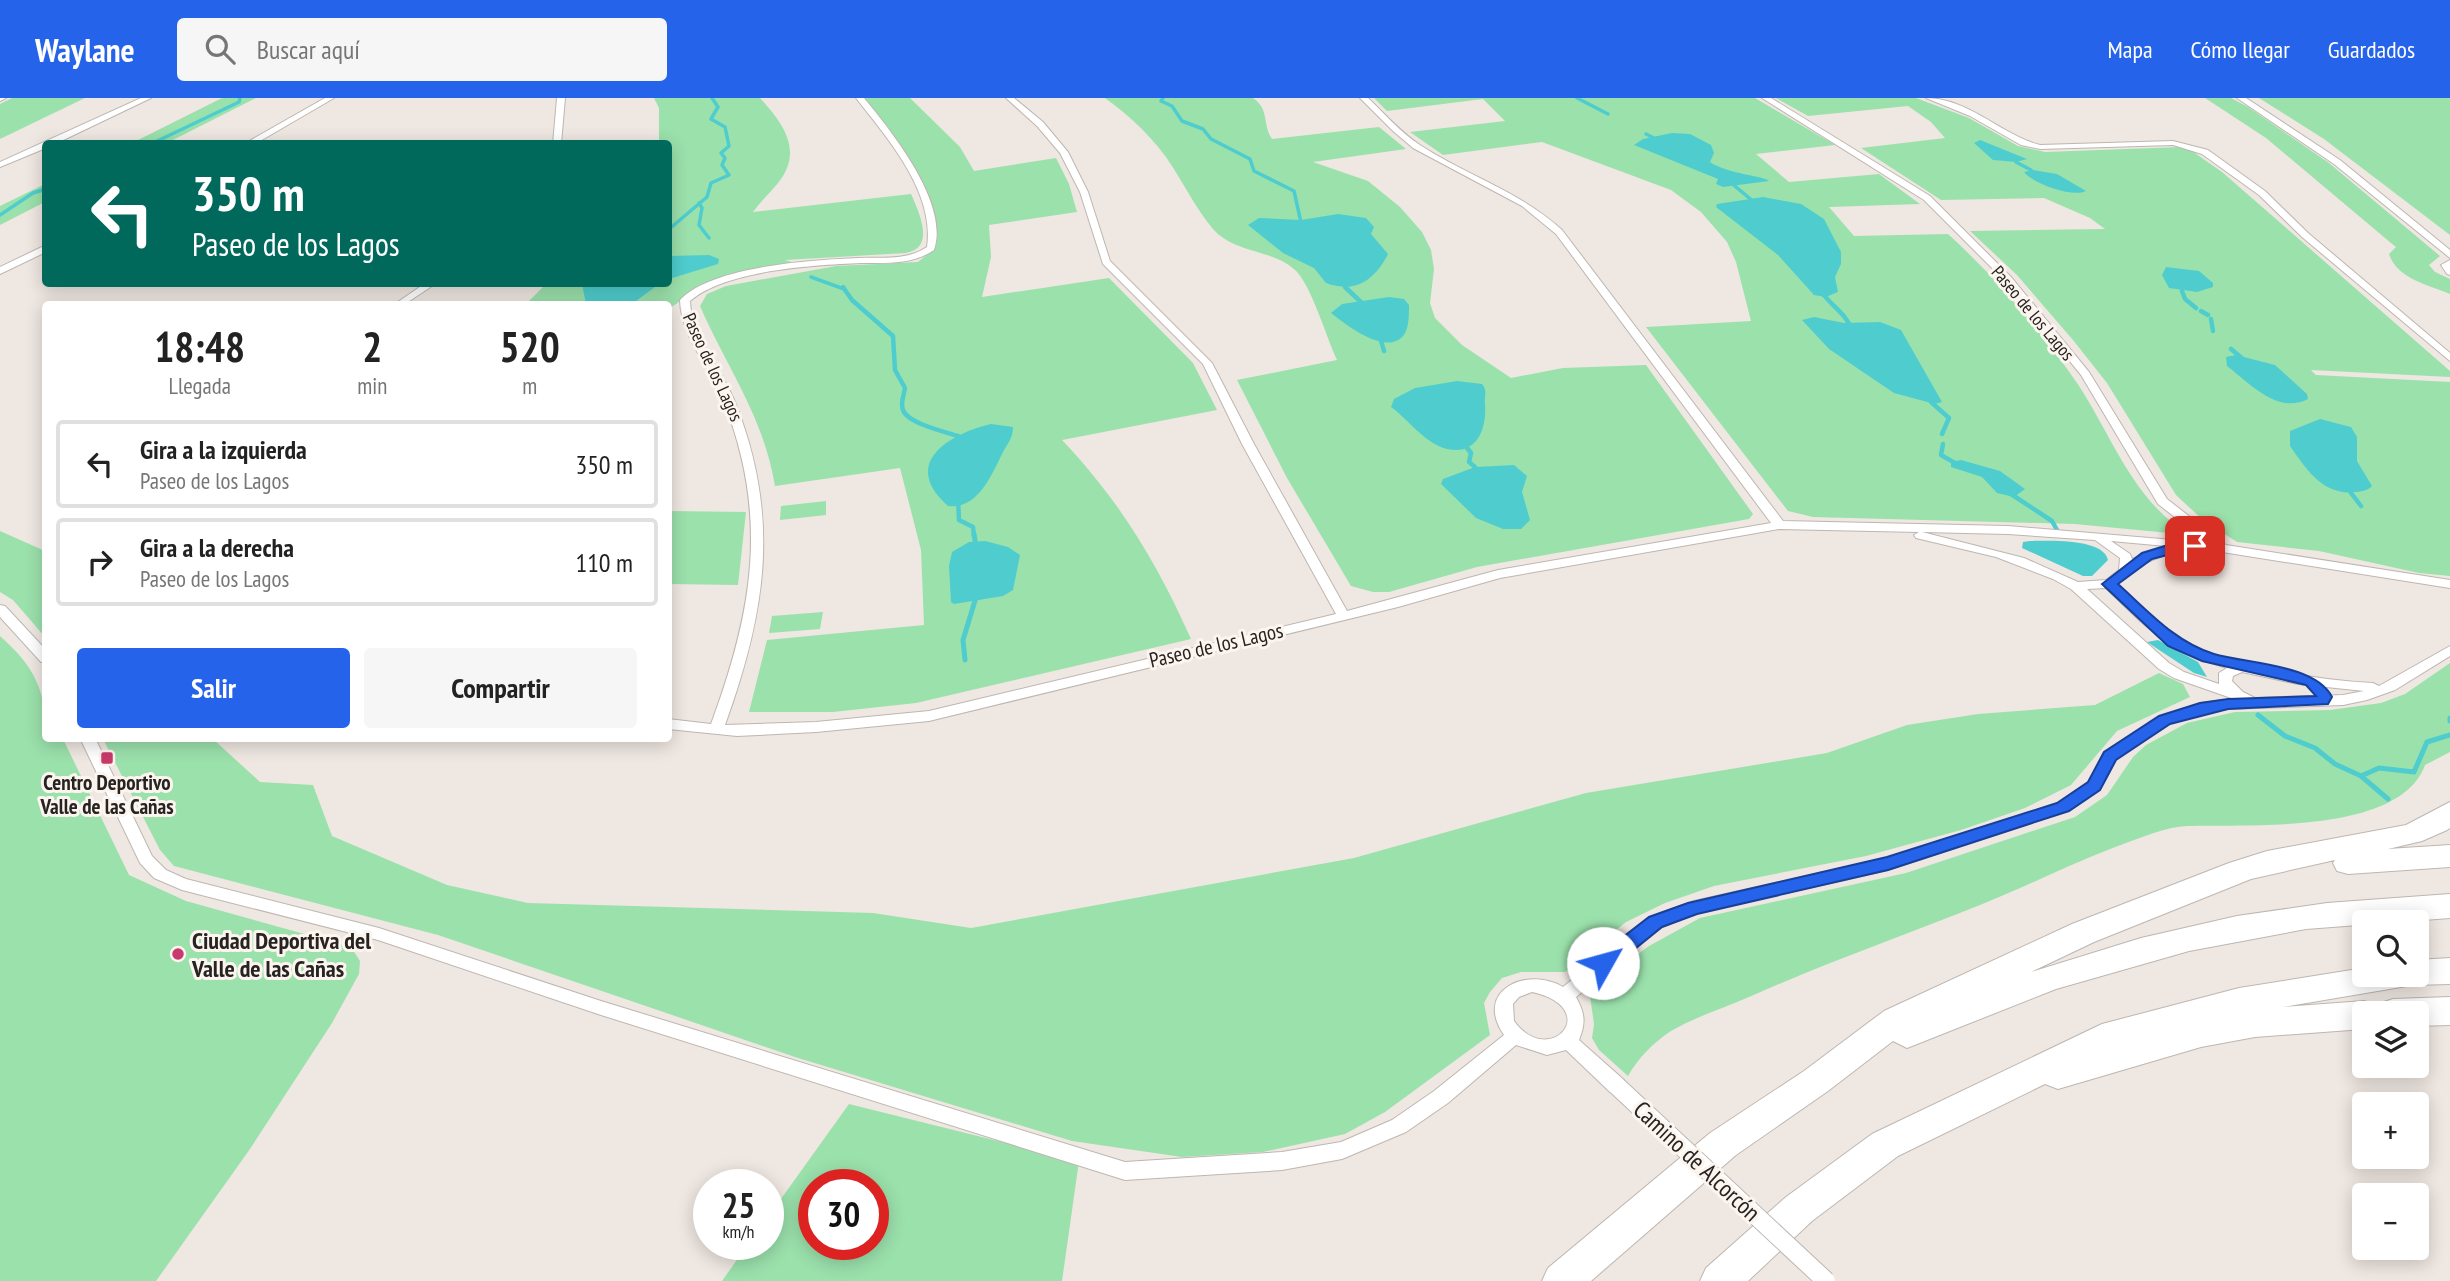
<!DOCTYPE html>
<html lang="es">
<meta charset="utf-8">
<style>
:root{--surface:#fff;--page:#f6f6f6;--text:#222;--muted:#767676;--line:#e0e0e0;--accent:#2563eb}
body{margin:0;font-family:"PT Sans Narrow",sans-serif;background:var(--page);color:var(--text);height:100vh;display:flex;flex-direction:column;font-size:26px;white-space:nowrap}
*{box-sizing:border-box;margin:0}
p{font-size:23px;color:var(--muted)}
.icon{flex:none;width:38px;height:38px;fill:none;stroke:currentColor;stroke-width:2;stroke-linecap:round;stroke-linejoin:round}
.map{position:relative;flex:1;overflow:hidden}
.panel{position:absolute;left:42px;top:203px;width:630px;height:441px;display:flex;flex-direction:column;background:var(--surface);border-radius:7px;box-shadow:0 4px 18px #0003}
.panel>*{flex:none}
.hud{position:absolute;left:42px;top:42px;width:630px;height:147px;border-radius:7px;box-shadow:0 4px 18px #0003;background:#00695c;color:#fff;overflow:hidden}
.buttons{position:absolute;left:2352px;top:812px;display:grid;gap:14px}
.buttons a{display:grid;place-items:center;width:77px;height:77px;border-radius:7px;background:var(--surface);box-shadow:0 4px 18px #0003;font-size:35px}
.speed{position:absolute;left:693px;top:1071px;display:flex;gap:14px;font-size:35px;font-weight:700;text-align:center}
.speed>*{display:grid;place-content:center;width:91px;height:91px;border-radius:50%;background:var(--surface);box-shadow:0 4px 18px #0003;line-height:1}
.speed small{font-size:18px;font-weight:400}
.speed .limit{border:10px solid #d22;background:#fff;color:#111}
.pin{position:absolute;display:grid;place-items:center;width:60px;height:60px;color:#fff;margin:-30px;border-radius:14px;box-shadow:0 4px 10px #0006}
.me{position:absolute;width:77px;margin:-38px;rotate:52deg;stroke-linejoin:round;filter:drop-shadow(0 0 5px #0008)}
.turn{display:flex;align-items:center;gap:24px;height:147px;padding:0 35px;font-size:32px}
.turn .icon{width:91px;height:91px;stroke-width:2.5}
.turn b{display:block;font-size:49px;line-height:60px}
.eta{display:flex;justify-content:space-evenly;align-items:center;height:119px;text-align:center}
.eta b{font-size:42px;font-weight:800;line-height:49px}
.primary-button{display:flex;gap:14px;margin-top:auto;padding:14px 35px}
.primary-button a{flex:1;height:80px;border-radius:7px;background:var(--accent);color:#fff;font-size:28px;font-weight:800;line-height:80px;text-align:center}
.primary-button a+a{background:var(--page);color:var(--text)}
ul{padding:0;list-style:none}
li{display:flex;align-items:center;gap:21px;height:88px;margin:0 14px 10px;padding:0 21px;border:4px solid var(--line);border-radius:7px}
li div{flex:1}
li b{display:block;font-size:26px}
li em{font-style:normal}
header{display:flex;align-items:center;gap:42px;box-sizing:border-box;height:98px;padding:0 35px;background:var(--accent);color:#fff}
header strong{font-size:33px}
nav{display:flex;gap:38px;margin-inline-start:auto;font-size:24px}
.search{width:490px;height:63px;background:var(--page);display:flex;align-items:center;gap:18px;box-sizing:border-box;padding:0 24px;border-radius:7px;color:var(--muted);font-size:26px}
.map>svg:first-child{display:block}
.green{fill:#9be1ac;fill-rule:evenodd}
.water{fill:#4fcdce}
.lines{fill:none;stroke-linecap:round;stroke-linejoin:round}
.stream-far2{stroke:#4fcdce;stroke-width:3.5}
.stream-far1{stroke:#4fcdce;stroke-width:4.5}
.stream{stroke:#4fcdce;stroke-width:5}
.street-casing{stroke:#beb6b1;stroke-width:2}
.highway-casing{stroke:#beb6b1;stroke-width:2}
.street{fill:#fff;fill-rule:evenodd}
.highway{fill:#fff;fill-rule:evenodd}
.street-bridge-casing{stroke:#beb6b1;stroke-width:20;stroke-linecap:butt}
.street-bridge{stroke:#fff;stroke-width:18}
.route{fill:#2563eb;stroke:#184099;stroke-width:2}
.poi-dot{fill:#c73a6c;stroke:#fcf4ee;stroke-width:2.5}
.labels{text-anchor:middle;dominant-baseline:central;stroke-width:6;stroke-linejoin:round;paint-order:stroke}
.far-street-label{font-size:18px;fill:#262321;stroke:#fcf4ee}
.street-label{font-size:21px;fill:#262321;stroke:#fcf4ee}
.poi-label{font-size:21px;font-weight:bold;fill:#262321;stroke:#fcf4ee}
.near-poi-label{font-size:24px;font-weight:bold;fill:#262321;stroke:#fcf4ee;text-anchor:start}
.near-street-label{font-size:24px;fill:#262321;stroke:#fcf4ee}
</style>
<header>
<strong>Waylane</strong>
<div class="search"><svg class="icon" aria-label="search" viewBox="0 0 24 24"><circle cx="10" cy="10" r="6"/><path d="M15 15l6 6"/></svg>Buscar aquí</div>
<nav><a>Mapa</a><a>Cómo llegar</a><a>Guardados</a></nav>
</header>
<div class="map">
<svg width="2450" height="1183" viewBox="0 0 2450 1183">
<rect width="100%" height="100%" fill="#efe7e1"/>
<!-- green -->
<path class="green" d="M12 0H85L0 41V6Z
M222 0H256L167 45 130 46Z
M654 0H760C783 25 804 53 778 85 770 95 760 104 753 114L911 96C919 114 936 150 906 155L785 162 798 166C766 172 729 174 699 188 686 193 681 206 669 210L668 206H526L546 186H668V46L659 45V10Z
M862 0H910L960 49 974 73 1056 60 1069 86 1077 114 989 127 991 159 982 199 1109 180 1193 265 1217 312 1062 342C1120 403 1157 465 1191 541L916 605 833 614H749L767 542 924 527 921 452 900 370 775 388C763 317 728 272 700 208L707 196 726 188 836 168 918 164 935 150C950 113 883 32 862 0Z
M1105 0H1253C1270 12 1262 26 1272 41L1379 29 1406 51 1313 64 1368 83 1400 109 1422 134 1431 152 1434 171 1430 205 1435 220 1462 247 1511 280 1563 270 1646 267 1753 416 1749 421 1477 469 1389 494H1373L1351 488 1287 380 1237 282 1337 262C1326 239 1311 185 1294 171 1270 151 1234 155 1213 131 1197 112 1186 90 1172 68 1155 41 1131 19 1105 0Z
M1374 0H1755L1835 47 1756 56 1789 84 1879 76 1920 106 1829 109 1854 138 1948 136C1996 180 2040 231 2077 285 2113 339 2132 402 2190 437L2075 426 1813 419 1788 413 1646 229 1751 223 1736 164 1727 144 1701 114 1671 92 1542 44 1443 57 1410 34 1505 23 1483 1 1387 13Z
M1776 0H1916L1969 20 2018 48 2045 54 2181 49 2192 53 2222 74 2450 273V279L2311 272 2316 277 2450 284V478L2419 475 2319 453 2237 444 2204 423 2176 397 2107 285 2073 242 2017 177 1970 133 2105 131 2090 120 2044 100 1941 102 1861 50 1945 40 1931 24 1908 8 1808 18Z
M2205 0H2231L2248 9 2329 65 2440 158 2429 167 2435 174 2450 181V196C2429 187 2397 181 2389 156L2396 149 2391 145 2266 40Z
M2259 0H2450V137L2324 41Z
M45 86V104L0 127V108Z
M826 403V417L780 422 781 408Z
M669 413 746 414 738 487 669 486Z
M0 433 45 453V539L13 502 0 494Z
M823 514 820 531 769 535 772 518Z
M0 538C36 570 46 593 46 640L63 641 129 777 186 803 351 849 360 863 359 876 332 925 250 1051 156 1183H0Z
M2450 565V654L2425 667C2400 737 2248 726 2187 728 2166 729 2146 738 2126 745 2076 763 2030 787 1980 807 1903 838 1825 865 1749 899 1724 910 1695 919 1671 933 1653 945 1639 959 1628 978L1599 952 1592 940 1594 926 1590 898 1611 876 1649 848 1700 820 1906 775 2075 719 2107 697 2133 659 2146 647 2187 625 2235 614 2330 612 2381 605 2405 596Z
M2159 575 2183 586 2190 599 2117 633 2071 687 2025 710 1961 732 1866 758 1714 788 1665 805 1626 824 1565 874H1521L1502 880 1490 894 1484 905 1490 937 1385 1014 1345 1036 1263 1054 1182 1059 1072 1043 798 960 438 837 174 768 160 752 103 641H213L260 684 313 687 332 738 447 787 528 805 873 815 971 830 1354 760 1586 695 1827 655 1907 627 1978 616 2095 607Z
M849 1006 1079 1063 1062 1183H722L748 1146H768V1119ZM814 1087H873V1146H814Z"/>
<!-- water -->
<path class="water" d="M1672 35 1690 36 1711 47 1714 55 1710 64C1727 76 1765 78 1769 83L1723 89 1716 86 1718 81 1634 47 1643 41Z
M1980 42 2027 61 2016 64 1993 62 1974 45Z
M2033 72 2057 76 2086 93C2073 100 2033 86 2024 74Z
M1763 99 1801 106 1824 121 1841 154V166L1835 179 1838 194 1826 199 1814 197 1778 157 1716 109 1717 106Z
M1338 116 1366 120 1374 129 1371 136 1388 156C1375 182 1355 196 1326 185L1314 170 1283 155 1248 127 1259 120 1301 122Z
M709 157 719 161 718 166 669 181V158Z
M2166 169 2199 173 2213 185V189L2197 194 2169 190 2162 177Z
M582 186H659L632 206H586Z
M1389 199 1404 201 1409 207C1409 216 1409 228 1405 235 1390 261 1346 227 1331 215L1342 206Z
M1814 219 1844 225 1880 224 1901 232 1942 304 1935 306 1894 295 1829 251 1802 222Z
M2236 257 2275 267 2307 296 2308 301C2278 317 2249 285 2227 268L2226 259Z
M1457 283 1482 286C1488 293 1484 298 1485 306 1487 331 1477 358 1447 351 1424 345 1409 322 1391 309L1394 301 1415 290Z
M2320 321 2351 329 2357 339V363L2372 388C2367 393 2363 393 2356 394 2323 398 2307 372 2290 348V333Z
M991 326 1013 329C1013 340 1008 345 1003 354 992 376 978 412 948 408 900 366 948 336 991 326Z
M1961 362 2000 373 2025 391 2014 399 1997 395 1982 379 1951 369V364Z
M1514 367 1527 378 1522 394 1530 422 1521 431H1503L1476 420 1441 386 1443 381 1475 369Z
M985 443 1008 449 1020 457 1013 492 1003 498 954 506 951 504 949 468 952 454 969 444Z
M2030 443C2048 443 2103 440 2108 462L2092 478H2083L2022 450 2023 444Z
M2158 542 2198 564 2207 579 2194 575 2147 544Z"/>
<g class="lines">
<!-- stream-far2 -->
<path class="stream-far2" d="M1163 0 1161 3 1172 8 1182 23 1203 31 1211 41 1250 61 1254 73 1294 93 1302 129
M1577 0 1608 16
M1646 36 1658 42
M151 46 239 4 240 0
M2016 64 2031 72
M1730 84 1754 104
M699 105 702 110 699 127 709 140
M0 117 33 95 46 91
M668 132 707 99 711 85 729 77 722 67 725 60 721 55 729 48 725 29 711 21 718 9 712 0
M811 179 844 191
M1342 184 1347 191"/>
<!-- stream-far1 -->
<path class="stream-far1" d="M843 189 852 202 893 238 895 272 905 290C904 297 900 305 903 312 907 325 945 334 958 338V342
M1345 189 1363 206
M2182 193 2185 201 2196 210
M1823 196C1833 209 1846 216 1852 232
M2201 213 2208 217
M2211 221 2213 233
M1380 239 1384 253
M2231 251 2243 261
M1931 304 1949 320 1942 336
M1464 346 1471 355 1469 364 1475 369
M1943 346 1941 357 1955 365
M2348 391 2361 408
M2011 396 2052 423 2057 432
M958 401 959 422 973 429 974 438"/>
<!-- stream -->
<path class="stream" d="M974 436 976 448
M965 562 963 542 977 496
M2258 617 2285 638 2315 650 2335 666 2361 678 2379 670 2414 674 2427 644 2450 637
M2450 620V623
M2361 678 2388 701"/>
<!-- street casing -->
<g class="street-casing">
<path id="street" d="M0 0H6L0 3Z
M141 0H151L55 46H46V50L0 69V64Z
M325 0H334L255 46H244Z
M557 0H565L561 46H553Z
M856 0H864C892 34 950 106 934 152 912 167 887 165 861 165 815 167 725 172 690 203 691 240 722 271 735 304 781 419 766 514 725 627L816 624 929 613 1336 516 1242 346 1203 266 1103 166 1080 94 1060 55 1037 28 1006 0H1014L1043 24 1068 54 1088 94 1110 163 1212 265 1254 346 1347 513 1498 472 1771 425 1556 136 1522 108 1413 50 1393 33 1360 0H1368C1385 16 1400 34 1420 47 1469 79 1516 91 1562 132L1783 423 2008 428 2208 445 2158 406 2081 277 2005 183 1924 102 1762 0H1771L1930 98 2011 179 2089 274 2167 401 2226 447 2450 482V490L2222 454 2182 450 2140 467 2117 486C2136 505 2153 526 2176 540 2198 553 2223 559 2246 565 2288 576 2330 583 2373 585L2379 588 2450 548V558L2395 592 2367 602 2343 607 2228 611 2202 614 2169 625 2116 661 2099 692 2068 713 1888 772 1697 815 1662 829 1576 899C1585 915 1586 925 1579 942L1624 982 1626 988 1624 994 1617 996 1610 994 1566 952 1547 957 1516 947 1448 1005 1406 1034 1342 1061 1282 1072 1125 1082 601 917 378 842 182 792 154 780 140 765 80 640H95L152 758 166 772 186 781 379 830 601 903 1125 1064 1282 1054 1341 1044 1392 1022 1434 993 1504 937C1473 892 1527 868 1563 889L1650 819 1694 803 1887 760 2058 705 2088 685 2105 654 2159 619 2200 605 2234 601 2174 580 2159 571 2071 491 2053 481 1996 459 1916 440 1914 437 1919 434 1779 431 1500 480 1398 509 929 623 816 634 737 638 668 631V621L711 626C753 513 769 419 724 304 711 270 681 240 680 202 712 168 812 162 858 160 882 159 906 163 927 149 935 94 888 41 856 0ZM1922 434 2008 436 2095 442 2120 460 2119 472 2106 482 2078 484 2024 460ZM2111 443 2166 448 2132 461 2130 456ZM2106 490C2149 532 2166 552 2227 570L2219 575V586L2184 574 2169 565 2087 491ZM2242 574 2298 586 2364 593 2343 597 2255 600 2243 594 2232 583 2233 578ZM1532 894C1604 910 1550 972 1514 923L1513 906 1519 899Z
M1926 0C1969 0 2001 37 2040 47L2173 43 2208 52 2265 93 2308 135 2450 255V263L2302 139 2259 97 2202 56 2173 47 2040 51 2021 47 1970 18Z
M2237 0H2246L2340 62 2450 152V160L2334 66Z
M46 147V154L0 176V169Z
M2450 162V177L2447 176 2441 167Z
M424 186H435L405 206H395Z
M0 507 5 508 46 552V565L41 564 0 519Z"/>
</g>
<!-- highway casing -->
<g class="highway-casing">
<path id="highway" d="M2450 704V730L2447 732 2422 743 2388 751 2450 747V769L2348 776 2337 773 2333 765 2335 762 2251 781 2094 844 2031 874 2141 840 2237 818 2327 805 2450 796V820L2306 831 2189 853 2056 891 1907 950 1893 943 1828 993 1736 1057 1591 1183H1542L1548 1170 1710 1035 1804 973 1884 913 2072 826 2229 765 2267 753 2406 727Z
M2450 860V886L2413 887 2283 909 2364 903 2376 907 2378 912 2381 905 2393 901 2450 899V927L2417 928V915H2364V931L2255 939 2201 949 2058 991 2045 986 1898 1058 1812 1123 1748 1183H1700L1706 1170 1786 1099 1872 1036 2102 926 2239 890 2364 870V877H2417V862Z"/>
</g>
<!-- street -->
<use href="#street" class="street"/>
<!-- highway -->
<use href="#highway" class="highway"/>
<!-- street-bridge casing -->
<g class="street-bridge-casing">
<path id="street-bridge" d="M1617 988 1826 1183"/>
</g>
<!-- street-bridge -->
<use href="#street-bridge" class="street-bridge"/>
</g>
<!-- route -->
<path class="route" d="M2181 443 2195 444 2202 448 2152 461 2118 486C2148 513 2175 544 2214 556 2248 566 2315 566 2332 599L2328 606 2228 611 2170 626 2116 662 2100 692 2069 713 1888 772 1697 816 1662 829 1610 871H1596L1593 865 1596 860 1649 819 1688 805 1887 759 2057 705 2088 684 2104 654 2159 618 2200 605 2228 601 2316 598 2306 587 2202 563 2168 548 2102 486 2142 455Z"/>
<!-- markers -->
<g class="poi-dot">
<rect x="100" y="653" width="14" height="14" rx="3.5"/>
<circle cx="178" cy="856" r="7"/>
</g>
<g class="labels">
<!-- far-street labels -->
<g class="far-street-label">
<text transform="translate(2033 215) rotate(50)">Paseo de los Lagos</text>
<text transform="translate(713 269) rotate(65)">Paseo de los Lagos</text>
</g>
<!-- street labels -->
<g class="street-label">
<text transform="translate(1216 547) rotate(-13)">Paseo de los Lagos</text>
</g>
<!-- poi labels -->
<g class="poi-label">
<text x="107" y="684">Centro Deportivo<tspan x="107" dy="24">Valle de las Cañas</tspan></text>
</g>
<!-- near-poi labels -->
<g class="near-poi-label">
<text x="192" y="842">Ciudad Deportiva del<tspan x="192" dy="28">Valle de las Cañas</tspan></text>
</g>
<!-- near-street labels -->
<g class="near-street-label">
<text transform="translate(1697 1063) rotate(43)">Camino de Alcorcón</text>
</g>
</g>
</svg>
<div class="buttons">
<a><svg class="icon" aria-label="search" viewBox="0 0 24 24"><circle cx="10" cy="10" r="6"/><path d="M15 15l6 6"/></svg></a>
<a><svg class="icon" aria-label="layers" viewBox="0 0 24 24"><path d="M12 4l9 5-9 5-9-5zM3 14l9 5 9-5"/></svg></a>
<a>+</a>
<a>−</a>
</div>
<div class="speed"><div>25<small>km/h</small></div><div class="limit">30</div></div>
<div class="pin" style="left:2195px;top:448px;background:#d93025"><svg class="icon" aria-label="arrive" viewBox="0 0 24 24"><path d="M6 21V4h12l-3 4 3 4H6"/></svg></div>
<svg class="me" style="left:1603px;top:865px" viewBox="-20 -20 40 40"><circle r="19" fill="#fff"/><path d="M0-13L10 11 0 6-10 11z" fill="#2563eb"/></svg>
<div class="hud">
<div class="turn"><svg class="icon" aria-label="left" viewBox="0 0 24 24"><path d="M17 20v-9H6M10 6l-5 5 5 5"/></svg><div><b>350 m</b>Paseo de los Lagos</div></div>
</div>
<section class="panel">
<div class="eta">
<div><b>18:48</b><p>Llegada</p></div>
<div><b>2</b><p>min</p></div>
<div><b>520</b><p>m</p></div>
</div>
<ul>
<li><svg class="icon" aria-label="left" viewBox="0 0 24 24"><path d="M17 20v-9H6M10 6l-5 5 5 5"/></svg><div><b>Gira a la izquierda</b><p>Paseo de los Lagos</p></div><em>350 m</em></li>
<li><svg class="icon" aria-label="right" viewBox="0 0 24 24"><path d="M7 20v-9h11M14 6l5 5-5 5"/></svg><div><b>Gira a la derecha</b><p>Paseo de los Lagos</p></div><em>110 m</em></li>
</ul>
<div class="primary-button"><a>Salir</a><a>Compartir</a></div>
</section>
</div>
